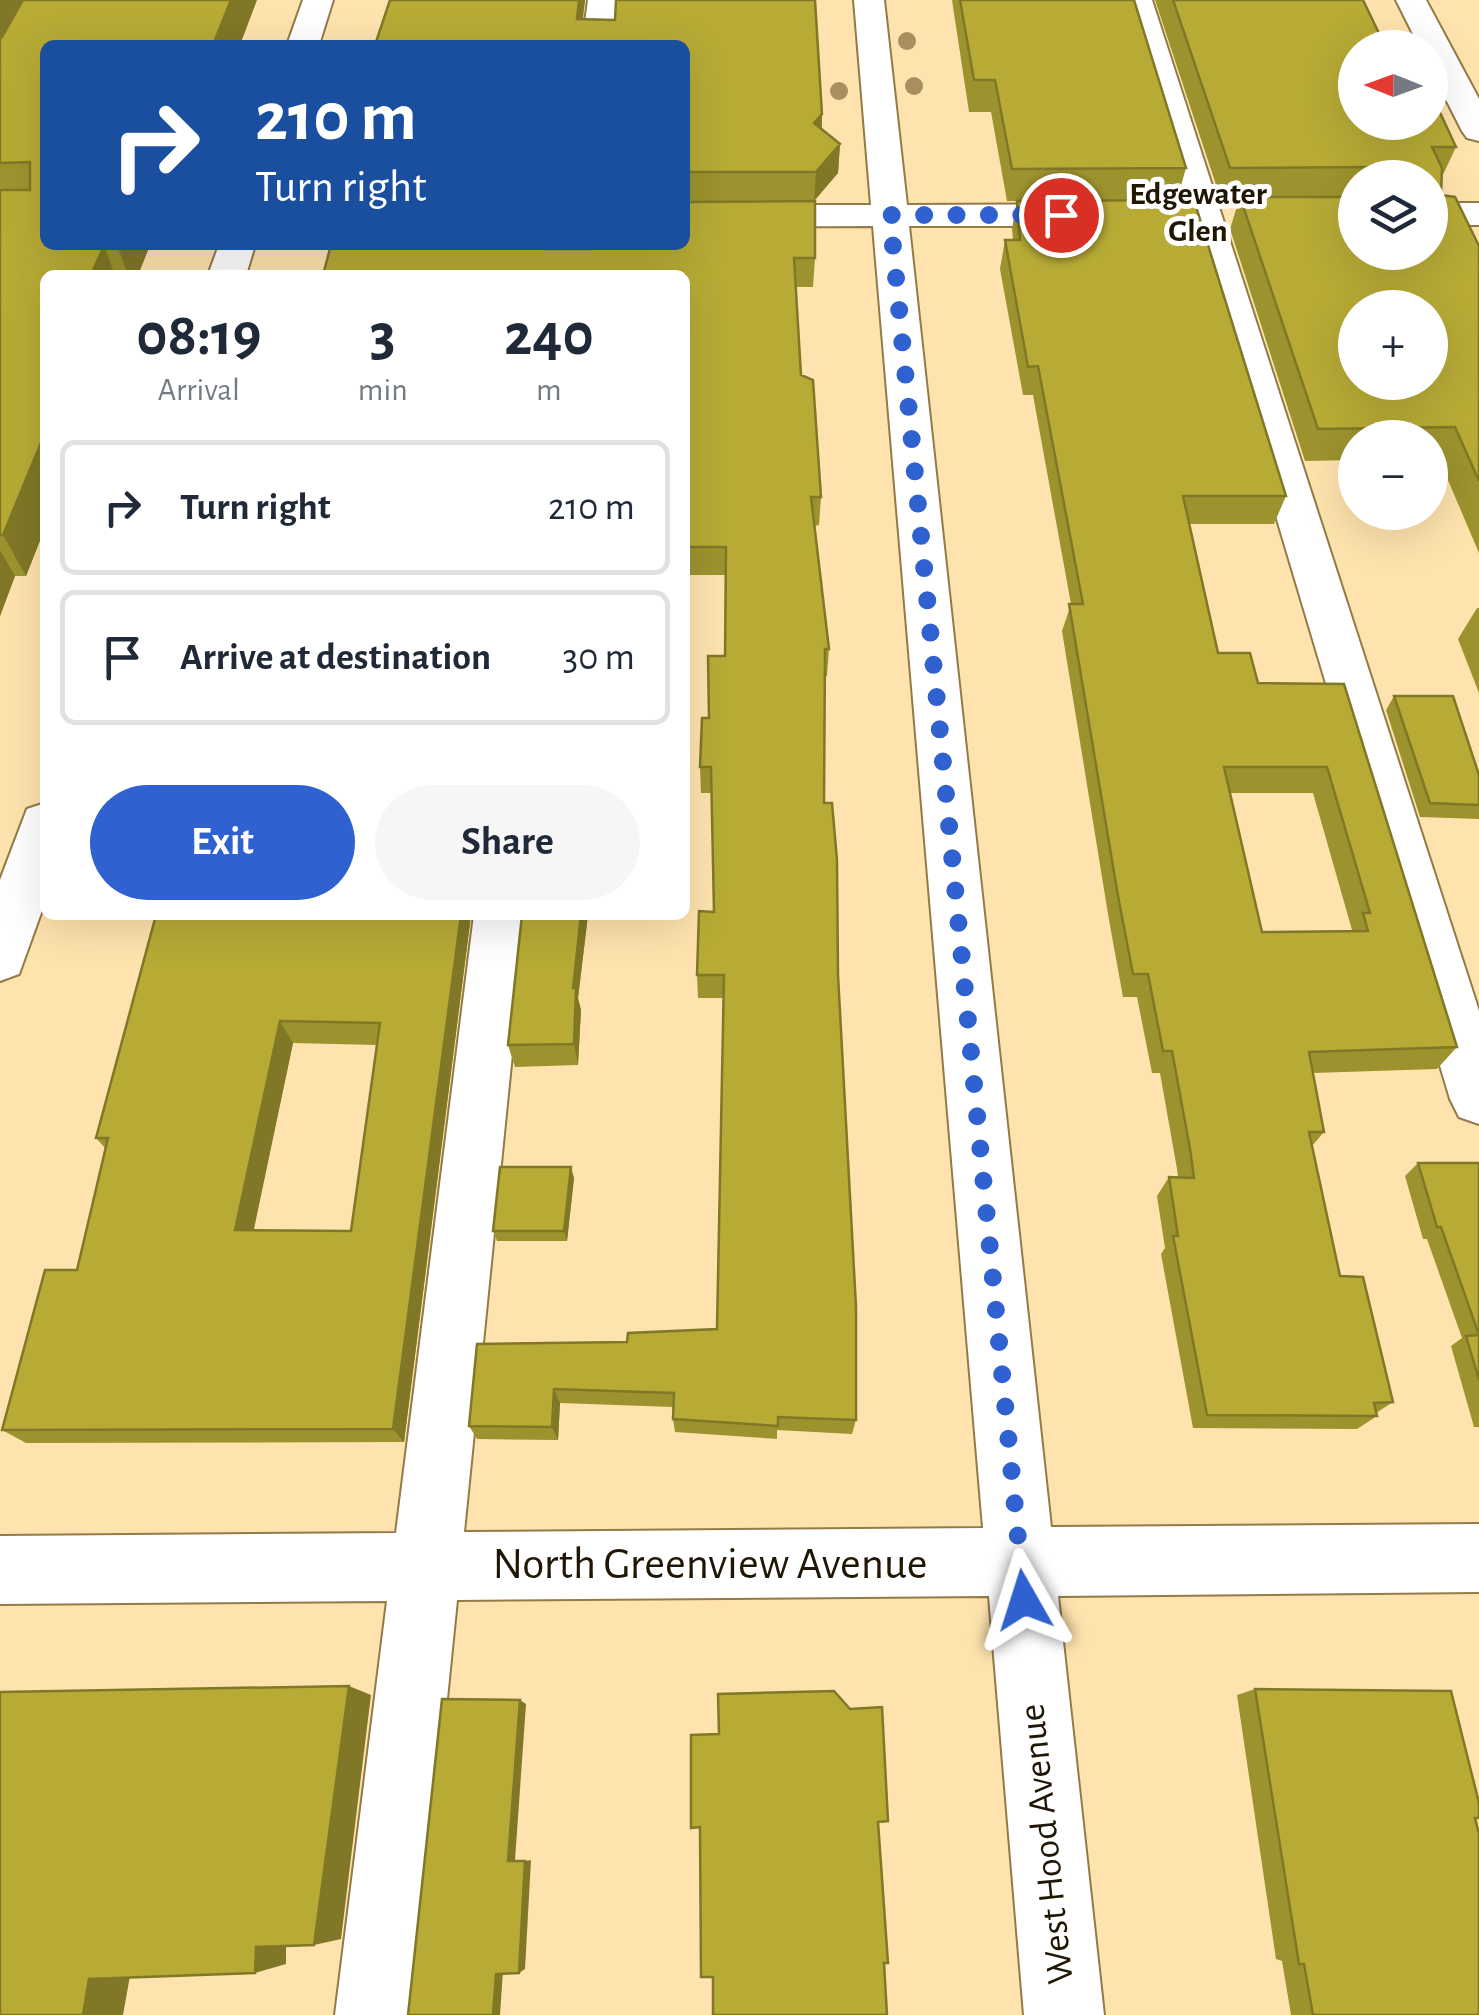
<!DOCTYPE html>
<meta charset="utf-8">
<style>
:root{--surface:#fff;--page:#f6f6f7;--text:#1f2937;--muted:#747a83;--line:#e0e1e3;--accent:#3061d0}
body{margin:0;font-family:"Alegreya Sans",sans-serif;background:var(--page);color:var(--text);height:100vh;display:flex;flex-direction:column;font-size:38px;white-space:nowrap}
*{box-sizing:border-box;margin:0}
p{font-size:32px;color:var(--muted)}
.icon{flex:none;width:55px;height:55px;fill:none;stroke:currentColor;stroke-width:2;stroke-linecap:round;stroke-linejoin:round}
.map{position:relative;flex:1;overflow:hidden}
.drawer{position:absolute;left:40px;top:270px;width:650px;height:650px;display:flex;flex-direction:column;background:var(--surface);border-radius:15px;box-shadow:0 10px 40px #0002}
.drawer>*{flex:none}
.banner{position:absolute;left:40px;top:40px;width:650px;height:210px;border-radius:15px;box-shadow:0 10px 40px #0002;background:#1a4fa0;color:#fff;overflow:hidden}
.needle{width:65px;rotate:271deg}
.tools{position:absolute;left:1338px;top:30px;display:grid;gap:20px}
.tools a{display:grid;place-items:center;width:110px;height:110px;border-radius:50%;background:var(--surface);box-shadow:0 10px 40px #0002;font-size:50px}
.pin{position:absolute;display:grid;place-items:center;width:85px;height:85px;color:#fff;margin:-42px;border:5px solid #fff;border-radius:50%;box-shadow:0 2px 10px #0007}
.me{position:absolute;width:110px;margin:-55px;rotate:354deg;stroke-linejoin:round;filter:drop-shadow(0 0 8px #0008)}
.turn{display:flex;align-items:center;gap:35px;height:210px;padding:0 50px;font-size:45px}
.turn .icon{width:130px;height:130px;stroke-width:2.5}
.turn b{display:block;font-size:70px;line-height:85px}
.eta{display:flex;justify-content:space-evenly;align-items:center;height:170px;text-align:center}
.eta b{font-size:60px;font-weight:600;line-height:70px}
.primary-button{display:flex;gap:20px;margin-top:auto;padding:20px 50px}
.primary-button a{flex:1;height:115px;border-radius:60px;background:var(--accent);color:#fff;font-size:40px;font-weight:600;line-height:115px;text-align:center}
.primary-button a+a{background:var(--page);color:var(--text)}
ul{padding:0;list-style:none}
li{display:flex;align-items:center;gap:30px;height:135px;margin:0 20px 15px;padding:0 30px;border:5px solid var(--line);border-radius:15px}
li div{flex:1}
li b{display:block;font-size:38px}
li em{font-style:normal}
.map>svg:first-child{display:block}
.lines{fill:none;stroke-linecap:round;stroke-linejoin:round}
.minor-casing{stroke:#937a47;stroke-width:4}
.minor{fill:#fff;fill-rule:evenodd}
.tree{fill:#a78f5f}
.wall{fill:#9d932e;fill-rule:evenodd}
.shaded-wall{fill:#807826}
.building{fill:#b7ab36;stroke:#807826;stroke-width:2.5;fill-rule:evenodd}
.route{stroke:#3061d0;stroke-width:18;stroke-dasharray:0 32.4}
.labels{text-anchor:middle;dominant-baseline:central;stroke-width:10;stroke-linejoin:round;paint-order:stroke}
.far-neighbourhood-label{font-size:32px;font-weight:bold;fill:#201603;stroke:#fff}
.street-label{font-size:38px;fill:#201603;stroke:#fff}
.near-street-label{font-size:45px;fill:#201603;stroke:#fff}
</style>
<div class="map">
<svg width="1479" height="2015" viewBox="0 0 1479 2015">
<rect width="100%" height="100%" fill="#ffe3ae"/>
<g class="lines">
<!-- minor casing -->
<g class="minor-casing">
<path id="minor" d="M303 0H333L319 45H287Z
M588 0H618L614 45H582Z
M854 0H884L907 205 1087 204 1100 207 1105 215 1100 223 1087 226H909L1051 1527 1479 1524V1592L1058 1596 1104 2015H1024L989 1596 457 1600 415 2015H335L387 1601 0 1604V1536L396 1533 474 915H526L464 1532 983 1528 873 226 685 227V205H871Z
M1122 0H1152L1479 1011V1124L1459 1117 1450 1099Z
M1396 0H1426L1479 99V141L1467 138 1462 131 1430 68V48H1420Z
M1430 203H1479V225H1430Z
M219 245H255L246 275H208Z
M557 245H593L591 275H553Z
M45 803V902L19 974 0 981V880L27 809Z"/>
</g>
<!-- minor -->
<use href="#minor" class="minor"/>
</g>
<!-- trees -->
<g class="tree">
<circle cx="907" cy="41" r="9"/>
<circle cx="914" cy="86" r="9"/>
<circle cx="839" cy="91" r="9"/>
</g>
<!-- wall -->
<path class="wall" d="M0 0 45 245H150L138 275H45V528L26 576H15L0 616Z
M390 0H585L583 19 615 20 616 0H815L822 114V129L840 144 838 173 814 201H685V45H375Z
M952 0H1134L1186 168 1177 200 1286 496 1274 524H1189L1218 653 1258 683 1344 684 1457 1047 1437 1069 1313 1073 1324 1132 1312 1146 1340 1276 1393 1402 1376 1413 1377 1416 1357 1429 1193 1428 1161 1254 1165 1248 1157 1196 1169 1177H1178L1177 1169 1160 1073H1152L1137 997H1123L1109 920 1062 631 1071 604 1033 395H1023L1000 269 1005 240H1013L1012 229 1017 201H1007L991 112H969ZM1230 793H1313L1352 930 1351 932H1262Z
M1155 0H1363L1355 48 1456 147 1441 179V195L1479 246V553L1439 459H1430V438H1355V460L1305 461 1230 229 1239 200H1221ZM1355 178H1430L1355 252Z
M554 249 815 258 813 287H795L801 375 821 497 819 525 815 526 829 649 827 676H825L824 803 838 975 856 1420 852 1434 777 1430V1439L675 1432 673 1419V1407L560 1403 558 1440 477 1439 469 1426 627 1342 717 1329 724 998H698L697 975 714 912 711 793H701L700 767 709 718 725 656 726 575H685V275Z
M1477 608H1479V693L1458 639Z
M1394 696 1479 775V819L1420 817 1386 710Z
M156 915H471L404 1442 26 1443 2 1430 77 1270 105 1148 96 1138ZM293 1043 377 1045 351 1231 253 1230Z
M522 915H588L578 998 581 1010 578 1065 515 1067 508 1045Z
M1418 1163H1479V1427H1474L1451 1346 1462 1338 1427 1239H1423L1405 1176Z
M574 1178 567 1241H497L493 1231Z
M1255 1689 1475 1818 1479 2015H1291L1282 1961 1276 1959 1237 1695Z"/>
<!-- shaded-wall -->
<path class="shaded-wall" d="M0 0H25L0 41Z
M231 0H257L240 45H213Z
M579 0H585L579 45 577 19Z
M822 114 821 143 814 123Z
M840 144 838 173 814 201 816 172Z
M117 245H150L138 275H128Z
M104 246 115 275H91Z
M45 433V528L26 576 3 535Z
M0 550 15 576 0 616Z
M461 915H471L404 1442 393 1429Z
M581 915H588L578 998 581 1010 578 1065 574 1044 573 988Z
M280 1021 293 1043 250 1248 235 1230Z
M571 1167 574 1178 567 1241 564 1231Z
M554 1389 560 1403 558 1440 552 1427Z
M349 1686 371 1695 341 1939 314 1945Z
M520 1700 526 1704 515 1860 508 1861Z
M531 1860 525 1969 519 1973 525 1861Z
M286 1940V1964L255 1973 256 1947Z
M131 1970 123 2015H83L89 1979Z
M503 1970 500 2015H493L496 1974Z"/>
<!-- building -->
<path class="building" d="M23 0H231L213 45H45V245H117L104 246 91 275H45V433L3 535H0V190H30V162L0 163V39L2 37Z
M390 0H579L577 19 615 20 616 0H815L822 114 814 123 840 144 816 172H685V45H375Z
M960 0H1134L1186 168 1012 169 995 80H974Z
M1173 0H1363L1386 48H1355V122H1430V91L1456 147H1432L1442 168 1441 195 1455 197 1479 246V481L1455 427 1318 429 1240 197H1355V252H1430V178H1370L1371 171 1367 167 1230 168ZM1355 308H1430V382H1355Z
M1194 200 1286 496H1183L1218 653H1250L1258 683 1344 684 1457 1047 1309 1052 1324 1132H1309L1340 1276 1363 1277 1393 1402 1374 1403 1377 1416 1207 1415 1173 1236H1178L1169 1177 1194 1178 1190 1149 1172 1051H1163L1148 974H1133L1118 896 1069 604H1083L1038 366 1028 367 1005 240H1020L1017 201ZM1224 767H1327L1370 913H1363L1368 931 1262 932Z
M815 201V258H794L801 375 813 380 821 497H811L829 649H825L824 803H832L837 860 838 975 856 1307V1420L778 1417V1426L673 1419 674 1393 554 1389 552 1427 469 1426 477 1344 627 1342 628 1333 717 1329 724 975H697L699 911 714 912 711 767H700L702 718H709L708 656H725L726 547H685V275H323L331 245H547V249H591V245H685V202Z
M1394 696H1453L1479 775V805L1430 803Z
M156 915H461L393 1429 2 1430 45 1270H77L108 1138H96ZM280 1021 380 1023 351 1231 235 1230Z
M522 915H581L573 988H576L574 1044 508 1045Z
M1418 1163H1479V1335L1441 1227H1437Z
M500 1167H571L564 1231H493Z
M1479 1335V1380L1466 1336Z
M349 1686 314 1945 256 1947 255 1973 89 1979 83 2015H0V1692Z
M1255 1689 1451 1691 1479 1803V1818H1475L1479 1834V2015H1313L1304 1964H1299Z
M834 1691 850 1709 882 1707 888 1821 878 1822 888 1963H884L887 2015H713V1977H701L700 1827 691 1828V1735L719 1734 718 1694Z
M442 1699 520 1700 508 1861H525L519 1973 496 1974 493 2015H408Z"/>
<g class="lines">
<!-- route -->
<path class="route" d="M1024 1600 890 215H1061"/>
</g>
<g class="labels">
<!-- far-neighbourhood labels -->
<g class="far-neighbourhood-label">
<text x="1198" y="194">Edgewater<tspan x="1198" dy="37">Glen</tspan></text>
</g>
<!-- street labels -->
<g class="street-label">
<text transform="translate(1047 1844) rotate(-96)">West Hood Avenue</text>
</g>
<!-- near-street labels -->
<g class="near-street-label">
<text x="710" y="1564">North Greenview Avenue</text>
</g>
</g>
</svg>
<div class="tools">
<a><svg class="needle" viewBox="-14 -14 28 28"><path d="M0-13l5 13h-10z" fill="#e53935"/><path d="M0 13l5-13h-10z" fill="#747a83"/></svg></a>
<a><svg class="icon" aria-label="layers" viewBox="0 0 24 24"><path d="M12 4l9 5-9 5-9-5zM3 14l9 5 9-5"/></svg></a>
<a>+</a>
<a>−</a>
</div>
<div class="pin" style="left:1061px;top:215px;background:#d93025"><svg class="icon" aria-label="arrive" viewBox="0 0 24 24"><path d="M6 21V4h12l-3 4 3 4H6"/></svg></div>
<svg class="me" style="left:1024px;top:1600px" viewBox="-20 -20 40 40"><path d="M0-17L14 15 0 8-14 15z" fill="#3061d0" stroke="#fff" stroke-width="4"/></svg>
<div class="banner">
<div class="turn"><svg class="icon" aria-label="right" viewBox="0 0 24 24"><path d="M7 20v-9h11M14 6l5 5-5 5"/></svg><div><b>210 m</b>Turn right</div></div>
</div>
<section class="drawer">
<div class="eta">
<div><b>08:19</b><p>Arrival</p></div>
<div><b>3</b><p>min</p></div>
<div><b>240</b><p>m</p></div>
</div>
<ul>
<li><svg class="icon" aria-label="right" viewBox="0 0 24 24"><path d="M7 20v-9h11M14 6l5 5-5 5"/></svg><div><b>Turn right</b></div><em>210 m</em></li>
<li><svg class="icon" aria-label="arrive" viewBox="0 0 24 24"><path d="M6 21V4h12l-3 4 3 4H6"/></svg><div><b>Arrive at destination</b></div><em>30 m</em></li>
</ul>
<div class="primary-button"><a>Exit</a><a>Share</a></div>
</section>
</div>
